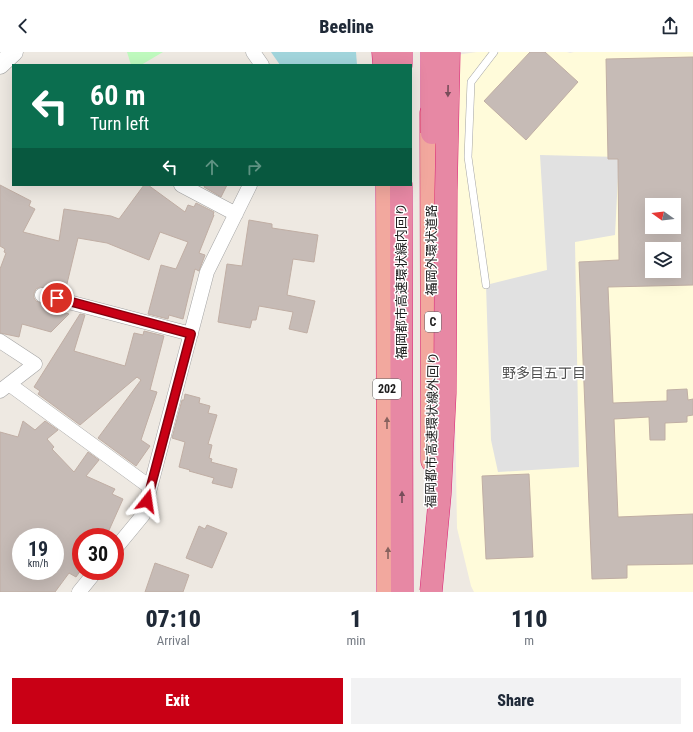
<!DOCTYPE html>
<meta charset="utf-8">
<style>
:root{--surface:#fff;--page:#f2f2f3;--text:#1f2937;--muted:#747a83;--accent:#c90015}
body{margin:0;font-family:"Roboto Condensed","Noto Sans JP",sans-serif;background:var(--page);color:var(--text);height:100vh;display:flex;flex-direction:column;font-size:15px;white-space:nowrap}
*{box-sizing:border-box;margin:0}
p{font-size:13px;color:var(--muted)}
.icon{flex:none;width:22px;height:22px;fill:none;stroke:currentColor;stroke-width:2;stroke-linecap:round;stroke-linejoin:round}
.map{position:relative;height:540px;overflow:hidden}
.sheet{display:flex;flex-direction:column;background:var(--surface);flex:1}
.sheet>*{flex:none}
.banner{position:absolute;left:12px;top:12px;width:400px;height:122px;border-radius:0px;box-shadow:0 4px 16px #0002;background:#0b6e4f;color:#fff;overflow:hidden}
.needle{width:26px;rotate:284deg}
.fabs{position:absolute;left:645px;top:146px;display:grid;gap:8px}
.fabs a{display:grid;place-items:center;width:36px;height:36px;border-radius:0px;background:var(--surface);box-shadow:0 4px 16px #0002;font-size:20px}
.speed{position:absolute;left:12px;top:476px;display:flex;gap:8px;font-size:20px;font-weight:700;text-align:center}
.speed>*{display:grid;place-content:center;width:52px;height:52px;border-radius:50%;background:var(--surface);box-shadow:0 4px 16px #0002;line-height:1}
.speed small{font-size:10px;font-weight:400}
.speed .limit{border:6px solid #d22;background:#fff;color:#111}
.pin{position:absolute;display:grid;place-items:center;width:34px;height:34px;color:#fff;margin:-17px;border:2px solid #fff;border-radius:50%;box-shadow:0 1px 4px #0007}
.me{position:absolute;width:44px;margin:-22px;rotate:15deg;stroke-linejoin:round;filter:drop-shadow(0 0 3px #0008)}
.turn{display:flex;align-items:center;gap:14px;height:84px;padding:0 12px;font-size:18px}
.turn .icon{width:52px;height:52px;stroke-width:2.5}
.turn b{display:block;font-size:28px;line-height:34px}
.lanes{display:flex;align-items:center;height:38px;padding:0 12px;background:#0003;justify-content:center;gap:20px;direction:ltr}
.lanes .off{opacity:.35}
.eta{display:flex;justify-content:space-evenly;align-items:center;height:68px;text-align:center}
.eta b{font-size:24px;font-weight:800;line-height:28px}
.action{display:flex;gap:8px;margin-top:auto;padding:8px 12px}
.action a{flex:1;height:46px;border-radius:0px;background:var(--accent);color:#fff;font-size:16px;font-weight:800;line-height:46px;text-align:center}
.action a+a{background:var(--page);color:var(--text)}
header{display:flex;justify-content:space-between;align-items:center;height:52px;padding:0 12px;background:var(--surface);font-size:18px;font-weight:800}
.map>svg:first-child{display:block}
.education{fill:#fffbda;fill-rule:evenodd}
.park{fill:#bffabe}
.parking{fill:#e1e1e1}
.water{fill:#a2d5dc}
.building{fill:#c6bbb6;stroke:#c0aea4;fill-rule:evenodd}
.lines{fill:none;stroke-linecap:round;stroke-linejoin:round}
.service-casing{stroke:#a4a4a4;stroke-width:8}
.minor-casing{stroke:#a4a4a4;stroke-width:15}
.tertiary-casing{stroke:#a4a4a4;stroke-width:19}
.trunk-casing{stroke:#d92274;stroke-width:23}
.motorway-casing{stroke:#d92274;stroke-width:23}
.service{stroke:#fff;stroke-width:7}
.minor{stroke:#fff;stroke-width:14}
.tertiary{stroke:#fff;stroke-width:18}
.trunk{stroke:#f2a89e;stroke-width:22}
.motorway{stroke:#e788a4;stroke-width:22}
.motorway-bridge-casing{stroke:#d92274;stroke-width:23;stroke-linecap:butt}
.motorway-bridge{stroke:#e788a4;stroke-width:22}
.oneway{fill:#784d5a}
.oneway2{fill:#88625e}
.route-casing{stroke:#83000e;stroke-width:10}
.route{stroke:#c90015;stroke-width:7}
.labels{text-anchor:middle;dominant-baseline:central;stroke-width:3;stroke-linejoin:round;paint-order:stroke}
.shield{fill:#fff;stroke:#616161;stroke-width:1}
.shield-label{font-size:12px;font-weight:bold;fill:#1d1d1d}
.street-label{font-size:13px;fill:#1d1d1d;stroke:#fff}
.neighbourhood-label{font-size:14px;fill:#505050;stroke:#fff}
</style>
<header><svg class="icon" aria-label="back" viewBox="0 0 24 24"><path d="M15 5l-7 7 7 7"/></svg>Beeline<svg class="icon" aria-label="share" viewBox="0 0 24 24"><path d="M12 15V3M7 8l5-5 5 5M5 13v7h14v-7"/></svg></header>
<div class="map">
<svg width="693" height="540" viewBox="0 0 693 540">
<rect width="100%" height="100%" fill="#eee9e2"/>
<!-- education -->
<path class="education" d="M477 0H567L570 1 574 0H693V540H474L471 534 457 476 449 4ZM652 153H674V175H652ZM652 197H674V219H652Z"/>
<!-- park -->
<path class="park" d="M127 0H163L141 13H131Z"/>
<!-- parking -->
<path class="parking" d="M540 103 619 105 615 183 575 190 579 415 498 420 491 388 486 233 547 218Z"/>
<!-- water -->
<path class="water" d="M271 0H356L357 13H280Z"/>
<!-- building -->
<path class="building" d="M530 0H545L578 30 526 88 484 49Z
M693 5V233L608 235 613 351 667 349V338L687 337 688 348 693 347V363L687 364V370L665 371V388H650L649 365 614 367 618 465 693 462V512L627 513V526L592 527 579 210 619 208 618 107H608L606 7ZM652 153H674V175H652ZM652 197H674V219H652Z
M0 133 31 149 29 154 35 157 23 180 59 189 64 157 111 164 119 167 144 133H148L185 160 188 153 194 155 196 151 214 160 213 163H214L199 201 205 203 199 219 195 217 183 267 169 263 168 267 148 262 161 213 176 217 188 190 160 180 149 208 107 191 78 186 65 240 40 235 36 237 34 241V246L36 249 60 257V259L69 262 51 280 22 272 19 285 0 281V217L6 201 4 200 5 197 0 194Z
M205 133H227L221 145 204 135Z
M249 168 272 172V176L318 183 314 210 293 207 287 243 315 249 307 281 289 277 293 260 259 254 256 268H252L250 276 218 270 227 212 242 214Z
M80 262 85 263 74 299 125 314 134 281 143 283 144 279 164 284 150 338 157 340 141 388 150 394 136 414 98 386 141 328 137 325 80 373 38 342 40 339 34 335Z
M185 342 200 346 199 351 210 354 208 361 217 363 208 392 212 393 209 406 212 407 211 410 237 417 232 436 212 431 214 426 189 419 190 418 179 415 185 390 172 386 182 348H184Z
M23 369 35 378 45 369 58 378 47 387 54 395 52 397 74 420 88 400 99 408 86 424 115 437 112 442 123 447 106 485H81V518L76 525 69 521 55 540H0V380L18 385ZM21 485H55V519H21Z
M529 422 533 505 486 507 482 424Z
M207 473 227 481 212 516 186 506 199 474 205 477Z
M155 511 189 523 183 540H145Z"/>
<g class="lines">
<!-- service casing -->
<g class="service-casing">
<path id="service" d="M486 233 468 105 471 30 494 0"/>
</g>
<!-- minor casing -->
<g class="minor-casing">
<path id="minor" d="M253 0 262 13
M181 133 236 162
M42 243 191 282
M0 289 35 312 0 339
M9 332 150 435
M115 497 143 463 207 220 250 133
M79 540 96 519"/>
</g>
<!-- tertiary casing -->
<g class="tertiary-casing">
<path id="tertiary" d="M0 13 14 0"/>
</g>
<!-- trunk casing -->
<g class="trunk-casing">
<path id="trunk" d="M431 61 432 409
M387 133 388 540"/>
</g>
<!-- motorway casing -->
<g class="motorway-casing">
<path id="motorway" d="M383 0 384 13
M401 0V13
M401 133 402 540"/>
</g>
<!-- service -->
<use href="#service" class="service"/>
<!-- minor -->
<use href="#minor" class="minor"/>
<!-- tertiary -->
<use href="#tertiary" class="tertiary"/>
<!-- trunk -->
<use href="#trunk" class="trunk"/>
<!-- motorway -->
<use href="#motorway" class="motorway"/>
<!-- motorway-bridge casing -->
<g class="motorway-bridge-casing">
<path id="motorway-bridge" d="M432 0V81
M431 539 440 442 445 341 446 139 449 0"/>
</g>
<!-- motorway-bridge -->
<use href="#motorway-bridge" class="motorway-bridge"/>
</g>
<!-- one-way arrows -->
<defs><path id="oneway-solid" d="M-6-.8H1V-3.2L6.5 0L1 3.2V.8H-6Z"/></defs>
<g class="oneway">
<use href="#oneway-solid" transform="translate(448 39) rotate(91)"/>
<use href="#oneway-solid" transform="translate(402 445) rotate(-90)"/>
</g>
<g class="oneway2">
<use href="#oneway-solid" transform="translate(387 371) rotate(-90)"/>
<use href="#oneway-solid" transform="translate(388 501) rotate(-90)"/>
</g>
<g class="lines">
<!-- route casing -->
<g class="route-casing">
<path id="route" d="M57 246 191 282 147 449"/>
</g>
<!-- route -->
<use href="#route" class="route"/>
</g>
<g class="labels">
<!-- shield labels -->
<g class="shield">
<rect x="425" y="260" width="16" height="20" rx="3"/>
<rect x="373" y="327" width="28" height="20" rx="3"/>
</g>
<g class="shield-label">
<text x="433" y="270">C</text>
<text x="387" y="337">202</text>
</g>
<!-- street labels -->
<g class="street-label">
<text transform="translate(431 198) rotate(-90)">福岡外環状道路</text>
<text transform="translate(401 229) rotate(-90)">福岡都市高速環状線内回り</text>
<text transform="translate(432 378) rotate(-89)">福岡都市高速環状線外回り</text>
</g>
<!-- neighbourhood labels -->
<g class="neighbourhood-label">
<text x="544" y="321">野多目五丁目</text>
</g>
</g>
</svg>
<div class="fabs">
<a><svg class="needle" viewBox="-14 -14 28 28"><path d="M0-13l5 13h-10z" fill="#e53935"/><path d="M0 13l5-13h-10z" fill="#747a83"/></svg></a>
<a><svg class="icon" aria-label="layers" viewBox="0 0 24 24"><path d="M12 4l9 5-9 5-9-5zM3 14l9 5 9-5"/></svg></a>
</div>
<div class="speed"><div>19<small>km/h</small></div><div class="limit">30</div></div>
<div class="pin" style="left:57px;top:246px;background:#d93025"><svg class="icon" aria-label="arrive" viewBox="0 0 24 24"><path d="M6 21V4h12l-3 4 3 4H6"/></svg></div>
<svg class="me" style="left:147px;top:449px" viewBox="-20 -20 40 40"><path d="M0-17L14 15 0 8-14 15z" fill="#c90015" stroke="#fff" stroke-width="4"/></svg>
<div class="banner">
<div class="turn"><svg class="icon" aria-label="left" viewBox="0 0 24 24"><path d="M17 20v-9H6M10 6l-5 5 5 5"/></svg><div><b>60 m</b>Turn left</div></div>
<div class="lanes"><svg class="icon" aria-label="left" viewBox="0 0 24 24"><path d="M17 20v-9H6M10 6l-5 5 5 5"/></svg><svg class="icon off" aria-label="ahead" viewBox="0 0 24 24"><path d="M12 20V5M6 11l6-6 6 6"/></svg><svg class="icon off" aria-label="right" viewBox="0 0 24 24"><path d="M7 20v-9h11M14 6l5 5-5 5"/></svg></div>
</div>
</div>
<section class="sheet">
<div class="eta">
<div><b>07:10</b><p>Arrival</p></div>
<div><b>1</b><p>min</p></div>
<div><b>110</b><p>m</p></div>
</div>
<div class="action"><a>Exit</a><a>Share</a></div>
</section>
